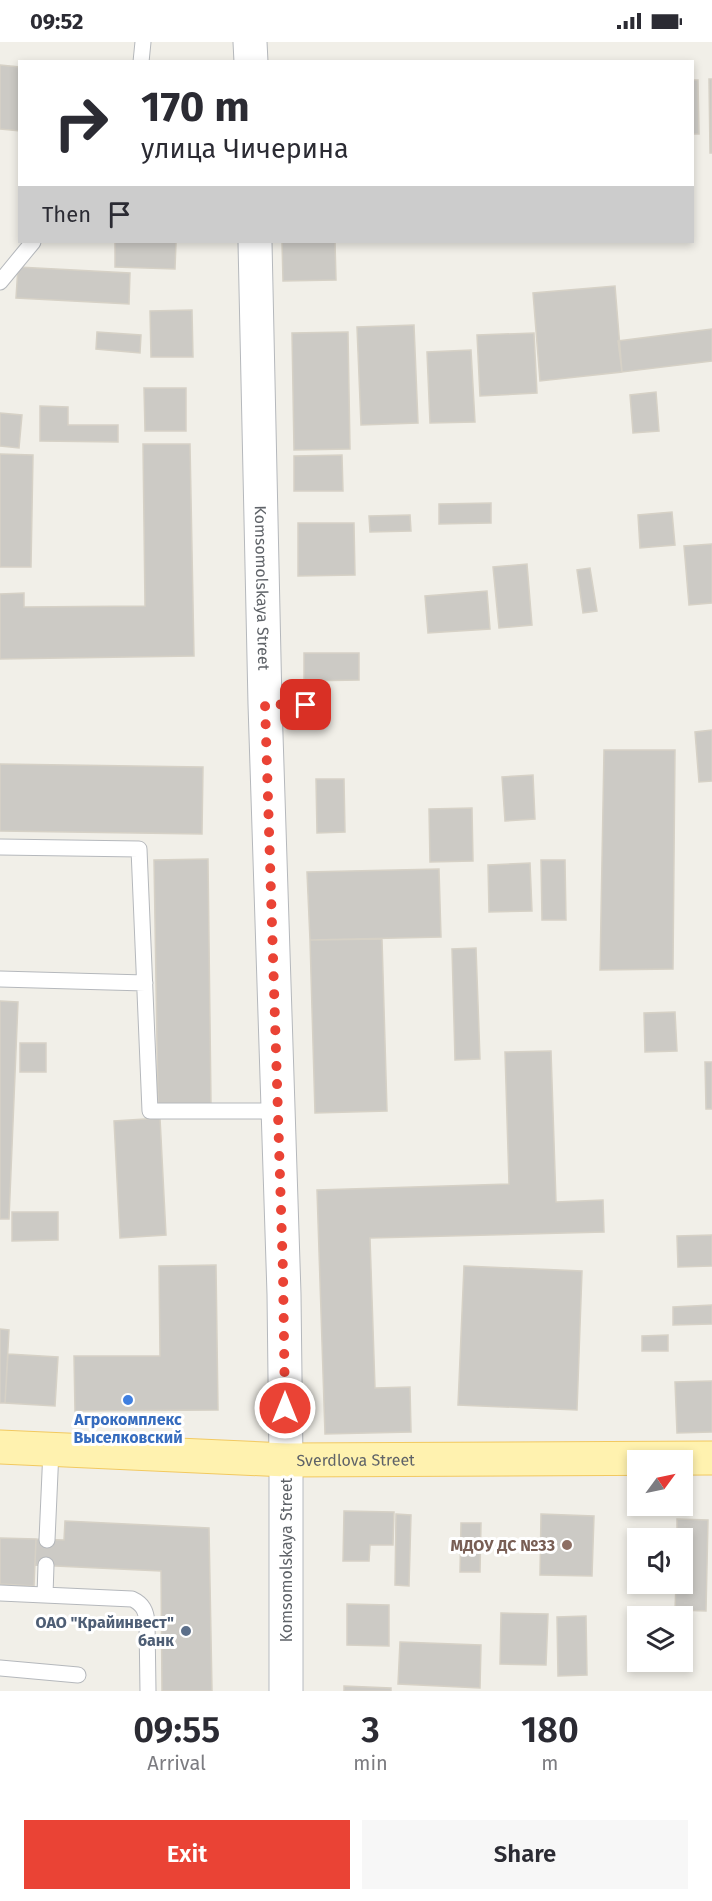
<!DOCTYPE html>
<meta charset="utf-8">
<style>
:root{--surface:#fff;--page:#f7f7f7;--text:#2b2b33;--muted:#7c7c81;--accent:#ea4335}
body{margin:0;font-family:"Fira Sans",sans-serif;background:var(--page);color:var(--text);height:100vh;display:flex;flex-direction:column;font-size:22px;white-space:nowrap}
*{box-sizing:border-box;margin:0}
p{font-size:20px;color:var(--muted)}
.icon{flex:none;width:33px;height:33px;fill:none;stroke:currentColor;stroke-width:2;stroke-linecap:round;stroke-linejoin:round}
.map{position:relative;height:1649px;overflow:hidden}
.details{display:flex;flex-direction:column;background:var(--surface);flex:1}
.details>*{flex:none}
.guide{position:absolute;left:18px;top:18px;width:676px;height:183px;border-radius:0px;box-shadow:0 3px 9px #0003;background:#fff;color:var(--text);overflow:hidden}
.needle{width:39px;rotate:57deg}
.fabs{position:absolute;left:627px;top:1408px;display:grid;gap:12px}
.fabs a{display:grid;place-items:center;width:66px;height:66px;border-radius:0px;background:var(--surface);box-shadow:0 3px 9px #0003;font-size:30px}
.pin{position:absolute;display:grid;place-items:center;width:51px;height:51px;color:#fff;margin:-26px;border-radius:12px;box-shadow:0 3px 9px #0006}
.me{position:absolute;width:66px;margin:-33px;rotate:0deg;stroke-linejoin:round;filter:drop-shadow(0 0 4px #0008)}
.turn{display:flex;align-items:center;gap:21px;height:126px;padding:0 24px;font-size:27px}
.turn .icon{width:78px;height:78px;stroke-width:2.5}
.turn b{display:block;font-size:42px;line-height:51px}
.then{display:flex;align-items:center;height:57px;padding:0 24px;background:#0003;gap:12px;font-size:22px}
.eta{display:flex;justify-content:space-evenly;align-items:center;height:102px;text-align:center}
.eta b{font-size:36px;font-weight:600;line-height:42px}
.cta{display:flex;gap:12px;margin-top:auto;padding:12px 24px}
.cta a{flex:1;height:69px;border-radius:0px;background:var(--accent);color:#fff;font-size:24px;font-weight:600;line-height:69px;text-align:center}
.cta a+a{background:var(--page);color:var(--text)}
.status{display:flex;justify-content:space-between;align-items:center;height:42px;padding:0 30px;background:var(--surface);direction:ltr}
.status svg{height:16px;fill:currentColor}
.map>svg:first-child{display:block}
.building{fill:#cccac5;stroke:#d6d1c6;stroke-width:1.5}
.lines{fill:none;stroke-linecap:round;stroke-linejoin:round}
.service-casing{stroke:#b5b8bc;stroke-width:17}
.minor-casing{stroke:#b5b8bc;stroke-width:32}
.tertiary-casing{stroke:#b5b8bc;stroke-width:35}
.secondary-casing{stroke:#b6babf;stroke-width:35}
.primary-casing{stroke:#f2c960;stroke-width:35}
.service{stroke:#fff;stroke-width:15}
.minor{stroke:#fff;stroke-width:30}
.tertiary{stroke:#fff;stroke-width:33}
.secondary{stroke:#fff;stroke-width:33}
.primary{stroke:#fff2af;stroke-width:33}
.route{stroke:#ea4335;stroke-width:10;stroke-dasharray:0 18}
.shop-dot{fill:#3f7fe0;stroke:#fff;stroke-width:2}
.education-dot{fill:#8d6e63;stroke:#fff;stroke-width:2}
.service-dot{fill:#5c6f8a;stroke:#fff;stroke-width:2}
.labels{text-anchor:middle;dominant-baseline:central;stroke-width:6;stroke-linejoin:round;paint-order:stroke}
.street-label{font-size:16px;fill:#5f6368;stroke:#fff}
.shop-label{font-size:16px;font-weight:bold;fill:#366cbe;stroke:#fff}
.education-label{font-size:16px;font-weight:bold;fill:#785e54;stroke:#fff;text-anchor:end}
.service-label{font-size:16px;font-weight:bold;fill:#4e5e75;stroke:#fff;text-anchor:end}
</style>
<div class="status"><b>09:52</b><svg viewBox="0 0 49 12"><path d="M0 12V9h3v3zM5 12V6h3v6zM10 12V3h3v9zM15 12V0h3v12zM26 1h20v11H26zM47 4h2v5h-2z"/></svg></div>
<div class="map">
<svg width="712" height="1649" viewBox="0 0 712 1649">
<rect width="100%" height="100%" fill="#f1efe8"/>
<!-- building -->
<path class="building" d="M0 23 20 25V89L0 87Z
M709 37H712V111H710Z
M693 38H698L699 92H693Z
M115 200H176L175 227 115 225Z
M282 200H335L336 238 283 239Z
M18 225 130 231 129 262 16 256Z
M615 244 622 330 540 339 533 251Z
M192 268 193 315H151L150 269Z
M414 283 418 381 361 383 357 285Z
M712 287V319L622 330 618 299Z
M97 290 141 293 140 311 96 307Z
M348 290 350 407 294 408 292 291Z
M534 291 537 351 480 354 477 293Z
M471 308 475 380 430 381 427 310Z
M144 346H186V389H145Z
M656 350 659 389 633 391 630 353Z
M40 364 68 365V383H118V400L40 399Z
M0 371 22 373 19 406 0 404Z
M143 402H190L194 614 0 617V552L24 551V565L145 564Z
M0 412 33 413 31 525H0Z
M342 413 343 449H294V414Z
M491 461V481L439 482V462Z
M672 470 675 503 640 506 638 473Z
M410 473 411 489 370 490 369 474Z
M298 481H354L355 533 298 534Z
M712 502V561L689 563 684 504Z
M527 522 532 583 499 586 493 525Z
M590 526 597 569 583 571 577 528Z
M487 549 490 587 428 591 425 554Z
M304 611H359V638L304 639Z
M712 688V739L699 740 695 690Z
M604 708H675L673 927 600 928Z
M0 722 203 725 202 792 0 789Z
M533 733 535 777 505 779 502 735Z
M316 737H344L345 790 317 791Z
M472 766 473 819 430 820 429 767Z
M208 817 211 1062H158L154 818Z
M541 818H565L566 878H542Z
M530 821 532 869 489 870 488 823Z
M439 827 441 895 310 898 307 830Z
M382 897 387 1069 315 1071 310 898Z
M476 906 480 1017 455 1018 452 907Z
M0 959 18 960 9 1177H0Z
M675 970 677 1009 645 1010 644 971Z
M20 1001H46V1030H20Z
M551 1009 556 1160 603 1158 604 1190 370 1196 375 1346 410 1345 411 1390 325 1392 317 1148 509 1142 505 1010Z
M705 1020H712V1067H706Z
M160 1076 166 1193 120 1196 114 1079Z
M12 1170H58V1198L12 1199Z
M712 1193V1224L678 1225 677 1194Z
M216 1223 218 1368 75 1369 74 1314H160L159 1224Z
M464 1224 582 1229 577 1368 458 1363Z
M712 1263V1282L673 1283V1265Z
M0 1287 9 1288 5 1361H0Z
M668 1293V1309H642V1294Z
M8 1312 58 1315 55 1364 5 1361Z
M712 1339V1390L677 1391 675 1340Z
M344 1469 394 1470 393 1503H370L369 1519H343Z
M396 1472 411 1473 409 1544 395 1543Z
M541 1472 594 1474 592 1534 540 1533Z
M677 1477 708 1478 706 1569 675 1568 676 1542H682V1497H677Z
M65 1479 209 1486 212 1649H162L161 1529 35 1523 36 1497 64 1498Z
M461 1481H481L480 1530H460Z
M0 1496 36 1497 34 1544 0 1542Z
M347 1562 389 1563V1604L347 1603Z
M501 1571 548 1572 546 1623 500 1622Z
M586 1574 587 1633 558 1634 557 1575Z
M400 1600 481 1603 480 1646 398 1642Z
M344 1644 391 1646V1649H344Z"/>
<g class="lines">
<!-- service casing -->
<g class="service-casing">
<path id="service" d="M141 20 143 0
M0 240 33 200
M0 805 139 807 150 1069H278
M0 937 145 941
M47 1498 51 1408
M0 1551 132 1557C143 1562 146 1569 147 1580L148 1649
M45 1553 46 1523
M0 1626 78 1633"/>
</g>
<!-- minor casing -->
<g class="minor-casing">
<path id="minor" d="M265 662 307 663"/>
</g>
<!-- tertiary casing -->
<g class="tertiary-casing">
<g id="tertiary">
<path d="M250 0 251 20"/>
<path id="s1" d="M255 200 265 662 284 1252 286 1418"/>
</g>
</g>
<!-- secondary casing -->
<g class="secondary-casing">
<path id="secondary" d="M286 1418V1649"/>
</g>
<!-- primary casing -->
<g class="primary-casing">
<g id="primary">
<path id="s2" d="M0 1405 286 1418 712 1416"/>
</g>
</g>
<!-- service -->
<use href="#service" class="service"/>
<!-- minor -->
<use href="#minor" class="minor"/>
<!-- tertiary -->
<use href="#tertiary" class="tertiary"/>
<!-- secondary -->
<use href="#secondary" class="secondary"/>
<!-- primary -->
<use href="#primary" class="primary"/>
</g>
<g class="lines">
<!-- route -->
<path class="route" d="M285 1366 283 1230 265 662 306 663"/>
</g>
<!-- markers -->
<circle class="shop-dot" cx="128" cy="1358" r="6"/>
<circle class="education-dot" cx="567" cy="1503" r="6"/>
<circle class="service-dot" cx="186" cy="1589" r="6"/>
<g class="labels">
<!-- street labels -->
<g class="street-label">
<text stroke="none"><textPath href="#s1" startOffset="346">Komsomolskaya Street</textPath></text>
<text stroke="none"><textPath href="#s2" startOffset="356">Sverdlova Street</textPath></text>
<text transform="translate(286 1518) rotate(-90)">Komsomolskaya Street</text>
</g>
<!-- shop labels -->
<g class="shop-label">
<text x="128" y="1377">Агрокомплекс<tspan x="128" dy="18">Выселковский</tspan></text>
</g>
<!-- education labels -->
<g class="education-label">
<text x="555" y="1503">МДОУ ДС №33</text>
</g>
<!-- service labels -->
<g class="service-label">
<text x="174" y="1580">ОАО "Крайинвест"<tspan x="174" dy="18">банк</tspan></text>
</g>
</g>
</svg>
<div class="fabs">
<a><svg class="needle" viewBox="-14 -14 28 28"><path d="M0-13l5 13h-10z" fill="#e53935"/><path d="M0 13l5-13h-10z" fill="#7c7c81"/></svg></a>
<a><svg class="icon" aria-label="sound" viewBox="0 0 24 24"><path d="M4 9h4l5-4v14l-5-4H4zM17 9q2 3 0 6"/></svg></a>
<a><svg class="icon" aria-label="layers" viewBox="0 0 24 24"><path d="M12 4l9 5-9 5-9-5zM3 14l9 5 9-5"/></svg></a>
</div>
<div class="pin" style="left:306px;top:663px;background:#d93025"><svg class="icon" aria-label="arrive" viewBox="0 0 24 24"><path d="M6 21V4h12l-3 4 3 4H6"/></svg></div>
<svg class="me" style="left:285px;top:1366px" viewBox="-20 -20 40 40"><circle r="17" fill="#ea4335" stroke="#fff" stroke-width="3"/><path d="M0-11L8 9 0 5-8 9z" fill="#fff"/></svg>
<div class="guide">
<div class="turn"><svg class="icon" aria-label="right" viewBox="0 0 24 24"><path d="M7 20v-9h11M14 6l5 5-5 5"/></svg><div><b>170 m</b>улица Чичерина</div></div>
<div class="then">Then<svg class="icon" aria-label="arrive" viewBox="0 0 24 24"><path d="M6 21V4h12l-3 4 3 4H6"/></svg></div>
</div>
</div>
<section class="details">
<div class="eta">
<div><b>09:55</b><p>Arrival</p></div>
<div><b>3</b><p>min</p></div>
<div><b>180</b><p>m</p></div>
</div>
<div class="cta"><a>Exit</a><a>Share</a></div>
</section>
